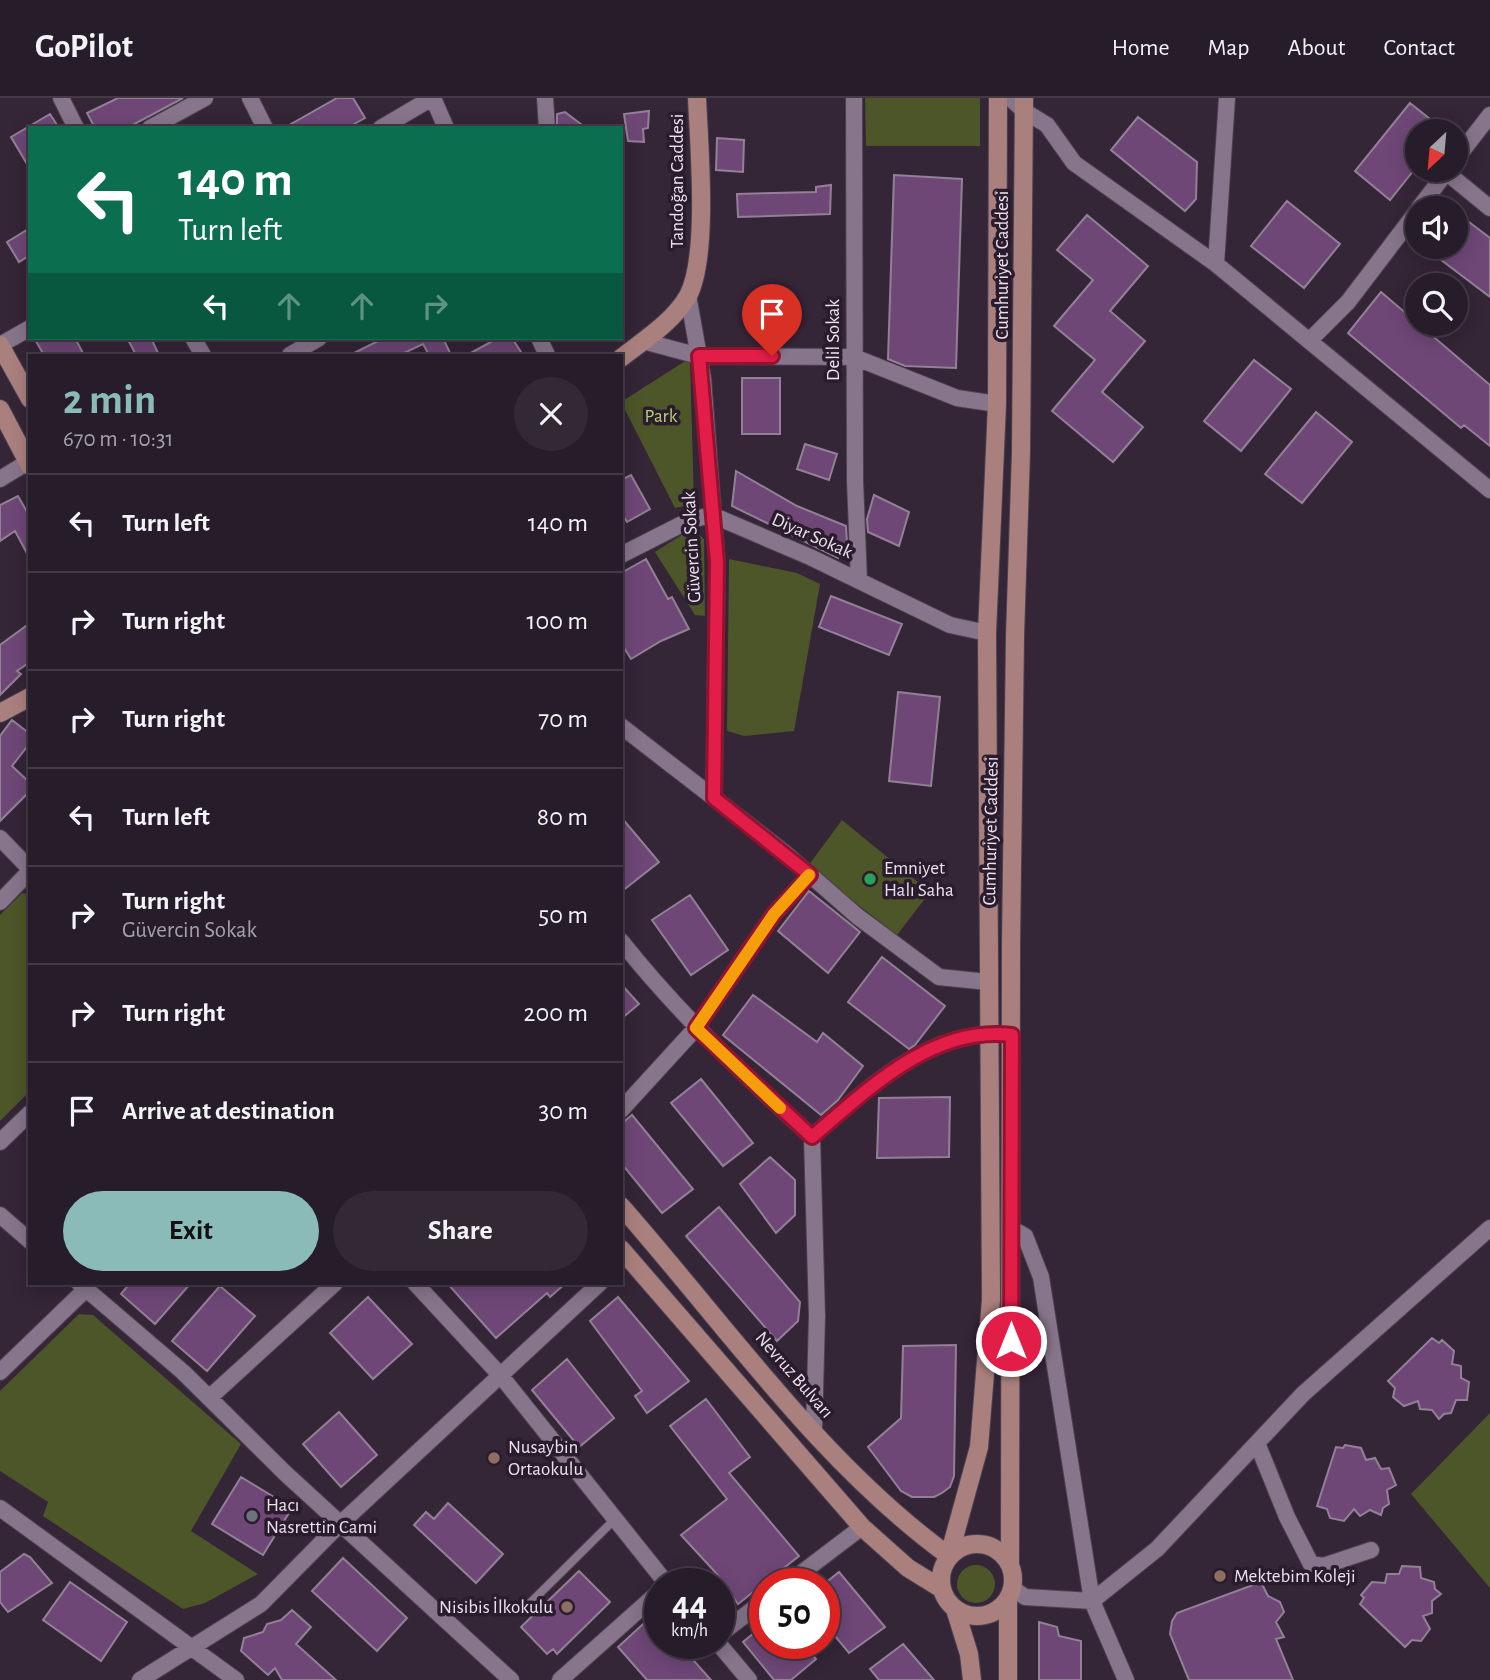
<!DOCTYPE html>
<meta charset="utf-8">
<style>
:root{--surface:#271c29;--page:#332935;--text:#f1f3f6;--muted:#a4a1a8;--line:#433a46;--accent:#8bbbb9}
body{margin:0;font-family:"Alegreya Sans",sans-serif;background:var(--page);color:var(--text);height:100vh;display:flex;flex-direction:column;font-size:26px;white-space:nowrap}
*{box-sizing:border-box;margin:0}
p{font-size:23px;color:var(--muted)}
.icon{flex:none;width:38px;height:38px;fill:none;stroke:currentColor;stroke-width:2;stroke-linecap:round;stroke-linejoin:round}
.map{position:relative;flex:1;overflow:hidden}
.drawer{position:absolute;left:28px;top:256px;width:595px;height:931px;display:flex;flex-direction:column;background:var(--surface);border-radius:0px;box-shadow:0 4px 18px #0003,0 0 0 2px var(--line)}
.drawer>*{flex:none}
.guide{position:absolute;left:28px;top:28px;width:595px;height:214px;border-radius:0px;box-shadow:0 4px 18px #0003,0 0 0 2px var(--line);background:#0b6e4f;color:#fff;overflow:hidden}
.needle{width:46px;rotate:206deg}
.controls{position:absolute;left:1405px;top:21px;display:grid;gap:14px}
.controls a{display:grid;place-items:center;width:63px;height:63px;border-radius:50%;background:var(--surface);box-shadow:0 4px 18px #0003,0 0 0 2px var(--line);font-size:35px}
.speed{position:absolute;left:644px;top:1470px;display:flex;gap:14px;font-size:35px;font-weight:700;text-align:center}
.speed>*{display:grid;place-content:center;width:91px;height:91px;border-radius:50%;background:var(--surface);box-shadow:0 4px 18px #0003,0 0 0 2px var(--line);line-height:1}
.speed small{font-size:18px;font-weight:400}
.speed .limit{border:10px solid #d22;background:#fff;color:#111}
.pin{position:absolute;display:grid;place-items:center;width:60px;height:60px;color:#fff;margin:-72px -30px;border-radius:50% 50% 50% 0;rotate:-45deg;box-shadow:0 0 7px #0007}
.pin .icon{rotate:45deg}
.me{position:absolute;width:77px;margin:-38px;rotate:0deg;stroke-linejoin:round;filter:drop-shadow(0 0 5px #0008)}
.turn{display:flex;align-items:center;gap:24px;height:147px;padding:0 35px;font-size:32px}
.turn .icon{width:91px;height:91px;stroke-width:2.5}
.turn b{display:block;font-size:49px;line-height:60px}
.lanes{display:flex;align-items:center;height:66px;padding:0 35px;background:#0003;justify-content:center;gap:35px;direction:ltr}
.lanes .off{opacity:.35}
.round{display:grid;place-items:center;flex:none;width:74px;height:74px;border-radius:37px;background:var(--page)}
.headline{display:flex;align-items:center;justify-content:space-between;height:119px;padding:0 35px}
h1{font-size:42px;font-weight:700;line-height:52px;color:var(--accent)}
.action{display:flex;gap:14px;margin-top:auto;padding:14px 35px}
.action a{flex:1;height:80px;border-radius:42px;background:var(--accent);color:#111;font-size:28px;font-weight:700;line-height:80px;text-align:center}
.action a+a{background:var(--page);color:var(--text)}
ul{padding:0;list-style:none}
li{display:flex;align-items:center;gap:21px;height:98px;padding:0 35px;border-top:2px solid var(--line)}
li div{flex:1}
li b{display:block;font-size:26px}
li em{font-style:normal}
header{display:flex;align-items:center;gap:42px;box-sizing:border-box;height:98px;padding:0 35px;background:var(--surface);border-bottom:2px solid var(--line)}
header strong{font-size:33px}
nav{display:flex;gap:38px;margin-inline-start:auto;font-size:24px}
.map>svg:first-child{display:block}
.green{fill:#4c5628}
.building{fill:#6e4777;stroke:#928196;stroke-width:2}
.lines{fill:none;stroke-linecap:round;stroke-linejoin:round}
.lane-casing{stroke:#4d4151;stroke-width:10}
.street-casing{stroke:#4d4151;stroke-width:18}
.secondary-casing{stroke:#4d4151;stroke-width:20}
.lane{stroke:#87758b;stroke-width:8}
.street{stroke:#87758b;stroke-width:16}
.secondary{stroke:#aa807e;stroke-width:18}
.route-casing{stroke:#92132f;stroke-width:18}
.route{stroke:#e11d48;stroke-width:12}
.slow{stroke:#f59e0b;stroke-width:12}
.leisure-dot{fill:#2e9e5b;stroke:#2a1c2d;stroke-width:2.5}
.education-dot{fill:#8d6e63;stroke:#2a1c2d;stroke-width:2.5}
.worship-dot{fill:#6b7280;stroke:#2a1c2d;stroke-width:2.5}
.labels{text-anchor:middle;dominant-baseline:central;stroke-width:7;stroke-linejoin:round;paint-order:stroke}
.street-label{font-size:19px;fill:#ebe2ee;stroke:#2a1c2d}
.park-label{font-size:19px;fill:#bacf74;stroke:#2a1c2d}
.poi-label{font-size:19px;fill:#ebe2ee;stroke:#2a1c2d;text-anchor:start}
</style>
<header>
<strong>GoPilot</strong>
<nav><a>Home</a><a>Map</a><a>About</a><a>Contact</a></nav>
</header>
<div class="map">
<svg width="1490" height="1582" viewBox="0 0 1490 1582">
<rect width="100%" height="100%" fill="#342537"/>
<!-- green -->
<path class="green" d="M865 0H980V48H866Z
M690 260 694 406 675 410 621 304Z
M691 431 704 441 705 518 695 517 655 454Z
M729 461 797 475 820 486 794 633 744 638 727 633Z
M842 722 930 794 897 837 808 768Z
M22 795 30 796V993L0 1023V817Z
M79 1216 93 1217 241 1346 191 1433 258 1476 205 1505 183 1511 43 1418 48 1404 0 1373V1293Z
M1490 1315V1490L1411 1396Z
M957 1486a19 19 0 1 1 38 0a19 19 0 1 1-38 0Z"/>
<!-- building -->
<path class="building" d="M118 0H183L127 30H95L87 15Z
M337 0H353L365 20 347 30H284Z
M1410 5 1445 33H1418V67L1390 102 1355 73Z
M649 13 648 30 643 31 644 44 628 43 624 16Z
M565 14 586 30H557V16Z
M50 16 59 30H30V71L11 39Z
M1138 19 1197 64 1196 101 1185 113 1111 52Z
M717 40 744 42 743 74 716 72Z
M894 77 962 81 956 270 905 268 888 261Z
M831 87 830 116 738 119 737 96 816 94V89Z
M1287 103 1340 146 1304 190 1251 148Z
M1456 114 1490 140V199L1424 149H1456Z
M1087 117 1148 168 1110 213 1145 243 1102 294 1143 329 1113 364 1052 313 1095 262 1054 228 1093 182 1057 152Z
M30 130V157L19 164 7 144Z
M1381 194 1490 287V348L1464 327 1461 330 1348 235Z
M34 240H75L84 257H44Z
M127 240H151L159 257H136Z
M384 240H443L451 257H429L423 246 400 257H350Z
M498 240H512L523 257H467Z
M1254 262 1291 291 1241 353 1204 323Z
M742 280H780V336H742Z
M1316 314 1352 344 1302 405 1265 376Z
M805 346 837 356 829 382 797 371Z
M736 373 797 408 846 428 847 445 838 460 732 408Z
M631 377 650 411 627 424 621 414V382Z
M874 397 909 414 899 448 868 434 867 421Z
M18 398 30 419V461L15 433 0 443V407Z
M646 461 668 501 672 499 689 531 661 543 631 561 621 545V475Z
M831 498 902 526 889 557 819 529Z
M30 525V564L17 573 21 576 0 597V547Z
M898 594 940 599 931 688 889 683Z
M12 622 30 636V645L12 668 30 685V693L0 723V638Z
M621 719 659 764 621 794Z
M809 793 860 834 828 875 778 833Z
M690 797 728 852 691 877 652 822Z
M882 859 945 908 915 947 909 951 848 904Z
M621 886 639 906 621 921Z
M753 897 817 944 823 935 863 968 838 1002 821 1017 723 937Z
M701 981 753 1045 723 1068 671 1005Z
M950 999 949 1059 877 1060 879 1000Z
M632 1017 693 1091 662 1115 621 1065V1026Z
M770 1059 795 1082V1117L776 1135 740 1086Z
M719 1109 800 1204 798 1223 777 1243 686 1138Z
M130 1185H191L155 1226 121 1196Z
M447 1185H566L550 1199 547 1195 496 1240Z
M220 1188 255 1218 207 1273 172 1243Z
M368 1199 412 1246 373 1281 330 1235Z
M618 1199 689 1283 647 1315 635 1298 642 1293 590 1223Z
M1432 1240 1439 1245 1442 1242 1454 1253 1452 1266 1461 1268V1280L1469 1284 1467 1302H1456L1451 1315 1444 1316 1439 1321 1432 1312 1420 1311 1418 1303 1404 1308 1393 1299 1395 1290 1388 1283Z
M956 1247 954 1378 950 1389 942 1395 934 1399H912L901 1393 868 1349 901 1320 903 1248Z
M567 1261 614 1320 579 1349 532 1292Z
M706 1301 750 1359 729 1375 799 1458 738 1506 716 1475 681 1437 727 1401 670 1328Z
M339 1314 377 1357 341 1389 303 1346Z
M1345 1347 1361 1350 1366 1362 1375 1360 1381 1371 1389 1370 1396 1387 1387 1392 1389 1406 1383 1410 1381 1417 1370 1412 1360 1418 1354 1411 1344 1423 1330 1420 1327 1411 1317 1408 1336 1349 1343 1350Z
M241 1379 292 1410 263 1457 212 1426Z
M448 1405 503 1456 476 1485 414 1427 426 1414 434 1421Z
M24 1456 30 1459 52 1485 8 1514 0 1504V1474Z
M343 1460 407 1520 377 1553 312 1493Z
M1402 1468 1420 1469 1421 1480 1434 1484 1435 1491 1441 1496 1432 1503V1515L1423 1518 1430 1531 1421 1543 1412 1542 1405 1549 1360 1506 1364 1500 1361 1497 1372 1484 1385 1485 1387 1476H1399Z
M579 1473 610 1504 557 1556 553 1551 547 1556 521 1529Z
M839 1474 885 1529 849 1555 824 1525V1486Z
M70 1484 127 1524 101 1563 43 1522Z
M1261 1484 1268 1498 1280 1504 1284 1514 1276 1524 1284 1539 1276 1541 1293 1582H1189L1170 1536 1172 1523 1177 1515Z
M292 1512 311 1529 296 1546 336 1582H282L275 1570 268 1577 241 1553 244 1540 263 1534 267 1526 281 1522Z
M653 1517 660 1525V1545H678L711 1582H647L618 1549Z
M1039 1524 1057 1529 1059 1538 1081 1543V1582H1039Z
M765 1526V1545H803L816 1561 791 1582H774L743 1544Z
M903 1546 934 1582H879L870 1571Z"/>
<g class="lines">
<!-- lane casing -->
<g class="lane-casing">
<path id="lane" d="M522 1513 615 1421"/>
</g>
<!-- street casing -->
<g class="street-casing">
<path id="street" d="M61 0 76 30
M250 0 265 30
M433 0 446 30
M545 0 547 30
M854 0 855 383 859 483
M1010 0 1024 13 1047 27 1074 65 1216 166 1490 392
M150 30 205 0
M381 30 432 0
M1456 61 1490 17
M1446 74 1490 110
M1419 110 1448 72
M1216 166 1227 0
M688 197 703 281 717 464 714 700
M193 240 203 257
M539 240 547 257
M643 243 699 258 854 259 957 300 997 306
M1309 243 1348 204 1418 112
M0 247 30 230
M290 257 319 240
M0 381 28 364
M621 457 690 422 712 417 810 459 950 527 987 535
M621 628 785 755 857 818 939 879 988 884
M0 740 30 771
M0 804 30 773
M621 843C678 915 744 977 812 1039L817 1218 814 1332
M621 1012 696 930 774 816 810 777
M812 1039C868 990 933 927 1012 937
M0 1044 30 1015
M0 1117 30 1143
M1012 1131 1025 1138 1041 1179 1092 1503 1126 1582
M79 1185 183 1274 285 1375 511 1582
M415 1185 501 1278 667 1486
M0 1274 86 1191
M209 1300 335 1185
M1257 1345 1287 1419 1311 1466 1323 1468 1371 1452
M0 1410 236 1582
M787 1486 862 1429
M1012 1490 1025 1499 1092 1503 1157 1451 1303 1296 1490 1130
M719 1537 765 1502
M718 1545 749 1582
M140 1582 261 1506 340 1426 600 1185
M560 1582 660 1493"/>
</g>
<!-- secondary casing -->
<g class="secondary-casing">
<path id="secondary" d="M0 247 30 301
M621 260C644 242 673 224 688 198 709 158 699 47 697 0
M0 311 30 368
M0 615 30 599
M621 1108C726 1227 820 1364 949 1458L979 1349 991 1202 987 535 997 306 998 0
M621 1151 862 1429 908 1470 942 1491
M941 1482a36 36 0 1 1 72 0a36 36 0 1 1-72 0Z
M1010 1467 1011 847 1015 538 1021 354 1024 0
M1008 1501V1582
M955 1511 969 1556 972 1582"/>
</g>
<!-- lane -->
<use href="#lane" class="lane"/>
<!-- street -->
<use href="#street" class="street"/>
<!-- secondary -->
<use href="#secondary" class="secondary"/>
</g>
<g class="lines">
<!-- route casing -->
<g class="route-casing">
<path id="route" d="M772 258H699L717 464 714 700 810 777 774 816 696 930 812 1039C868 991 933 927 1012 937L1011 1243"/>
</g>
<!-- route -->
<use href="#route" class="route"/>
<!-- slow -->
<path class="slow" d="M780 1010 696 930 774 816 809 777"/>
</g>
<!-- markers -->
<circle class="leisure-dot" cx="870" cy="781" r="7"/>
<g class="education-dot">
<circle cx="494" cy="1360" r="7"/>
<circle cx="1220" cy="1478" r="7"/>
<circle cx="567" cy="1509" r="7"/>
</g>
<circle class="worship-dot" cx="252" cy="1418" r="7"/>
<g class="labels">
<!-- street labels -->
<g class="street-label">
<text transform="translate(677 83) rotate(-90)">Tandoğan Caddesi</text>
<text transform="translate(1002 167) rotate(-90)">Cumhuriyet Caddesi</text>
<text transform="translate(833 242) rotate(-90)">Delil Sokak</text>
<text transform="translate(812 438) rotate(24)">Diyar Sokak</text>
<text transform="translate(692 449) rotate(-93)">Güvercin Sokak</text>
<text transform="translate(991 733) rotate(-89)">Cumhuriyet Caddesi</text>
<text transform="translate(794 1277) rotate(49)">Nevruz Bulvarı</text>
</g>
<!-- park labels -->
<g class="park-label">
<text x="661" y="318">Park</text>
</g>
<!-- poi labels -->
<g class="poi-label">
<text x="884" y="770">Emniyet<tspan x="884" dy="22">Halı Saha</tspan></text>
<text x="508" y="1349">Nusaybin<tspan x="508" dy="22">Ortaokulu</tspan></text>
<text x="266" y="1407">Hacı<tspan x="266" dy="22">Nasrettin Cami</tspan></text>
<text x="1234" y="1478">Mektebim Koleji</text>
<text x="553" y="1509" text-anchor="end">Nisibis İlkokulu</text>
</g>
</g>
</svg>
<div class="controls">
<a><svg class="needle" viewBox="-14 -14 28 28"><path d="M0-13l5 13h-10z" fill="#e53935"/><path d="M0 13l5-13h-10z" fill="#a4a1a8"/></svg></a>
<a><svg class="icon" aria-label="sound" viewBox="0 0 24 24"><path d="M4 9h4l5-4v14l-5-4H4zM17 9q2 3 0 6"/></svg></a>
<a><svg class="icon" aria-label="search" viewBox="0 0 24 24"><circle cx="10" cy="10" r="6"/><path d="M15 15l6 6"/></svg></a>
</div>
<div class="speed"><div>44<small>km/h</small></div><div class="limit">50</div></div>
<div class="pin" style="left:772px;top:258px;background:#d93025"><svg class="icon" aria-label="arrive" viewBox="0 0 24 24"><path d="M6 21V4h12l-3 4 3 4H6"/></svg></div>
<svg class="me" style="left:1011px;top:1243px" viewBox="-20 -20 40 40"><circle r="17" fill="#e11d48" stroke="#fff" stroke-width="3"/><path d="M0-11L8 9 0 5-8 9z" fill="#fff"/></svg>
<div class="guide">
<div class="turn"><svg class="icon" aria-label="left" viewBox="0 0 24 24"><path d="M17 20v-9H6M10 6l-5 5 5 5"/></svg><div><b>140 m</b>Turn left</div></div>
<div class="lanes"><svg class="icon" aria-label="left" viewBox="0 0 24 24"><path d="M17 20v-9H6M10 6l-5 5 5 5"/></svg><svg class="icon off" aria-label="ahead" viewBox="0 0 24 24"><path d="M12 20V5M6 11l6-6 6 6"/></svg><svg class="icon off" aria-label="ahead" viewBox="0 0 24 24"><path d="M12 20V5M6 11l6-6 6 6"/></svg><svg class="icon off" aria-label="right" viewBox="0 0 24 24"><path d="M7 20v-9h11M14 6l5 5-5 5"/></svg></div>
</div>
<section class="drawer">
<div class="headline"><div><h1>2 min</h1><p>670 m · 10:31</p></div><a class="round"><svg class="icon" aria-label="close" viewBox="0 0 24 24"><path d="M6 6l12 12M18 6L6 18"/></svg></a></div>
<ul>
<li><svg class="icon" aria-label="left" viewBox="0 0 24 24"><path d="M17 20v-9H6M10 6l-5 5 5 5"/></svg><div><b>Turn left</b></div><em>140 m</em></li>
<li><svg class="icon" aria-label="right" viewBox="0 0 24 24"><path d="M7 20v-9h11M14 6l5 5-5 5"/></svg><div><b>Turn right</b></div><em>100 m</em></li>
<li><svg class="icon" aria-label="right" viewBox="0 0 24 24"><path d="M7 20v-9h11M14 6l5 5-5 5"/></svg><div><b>Turn right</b></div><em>70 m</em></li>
<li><svg class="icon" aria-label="left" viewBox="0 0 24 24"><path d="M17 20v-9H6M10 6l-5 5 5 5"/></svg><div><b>Turn left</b></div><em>80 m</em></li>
<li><svg class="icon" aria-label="right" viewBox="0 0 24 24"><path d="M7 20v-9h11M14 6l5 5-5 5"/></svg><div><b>Turn right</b><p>Güvercin Sokak</p></div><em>50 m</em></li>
<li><svg class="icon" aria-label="right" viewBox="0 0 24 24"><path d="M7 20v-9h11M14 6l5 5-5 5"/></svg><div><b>Turn right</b></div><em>200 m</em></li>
<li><svg class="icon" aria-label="arrive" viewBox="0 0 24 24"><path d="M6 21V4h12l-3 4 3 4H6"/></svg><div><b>Arrive at destination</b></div><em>30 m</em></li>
</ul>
<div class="action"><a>Exit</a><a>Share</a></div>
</section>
</div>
